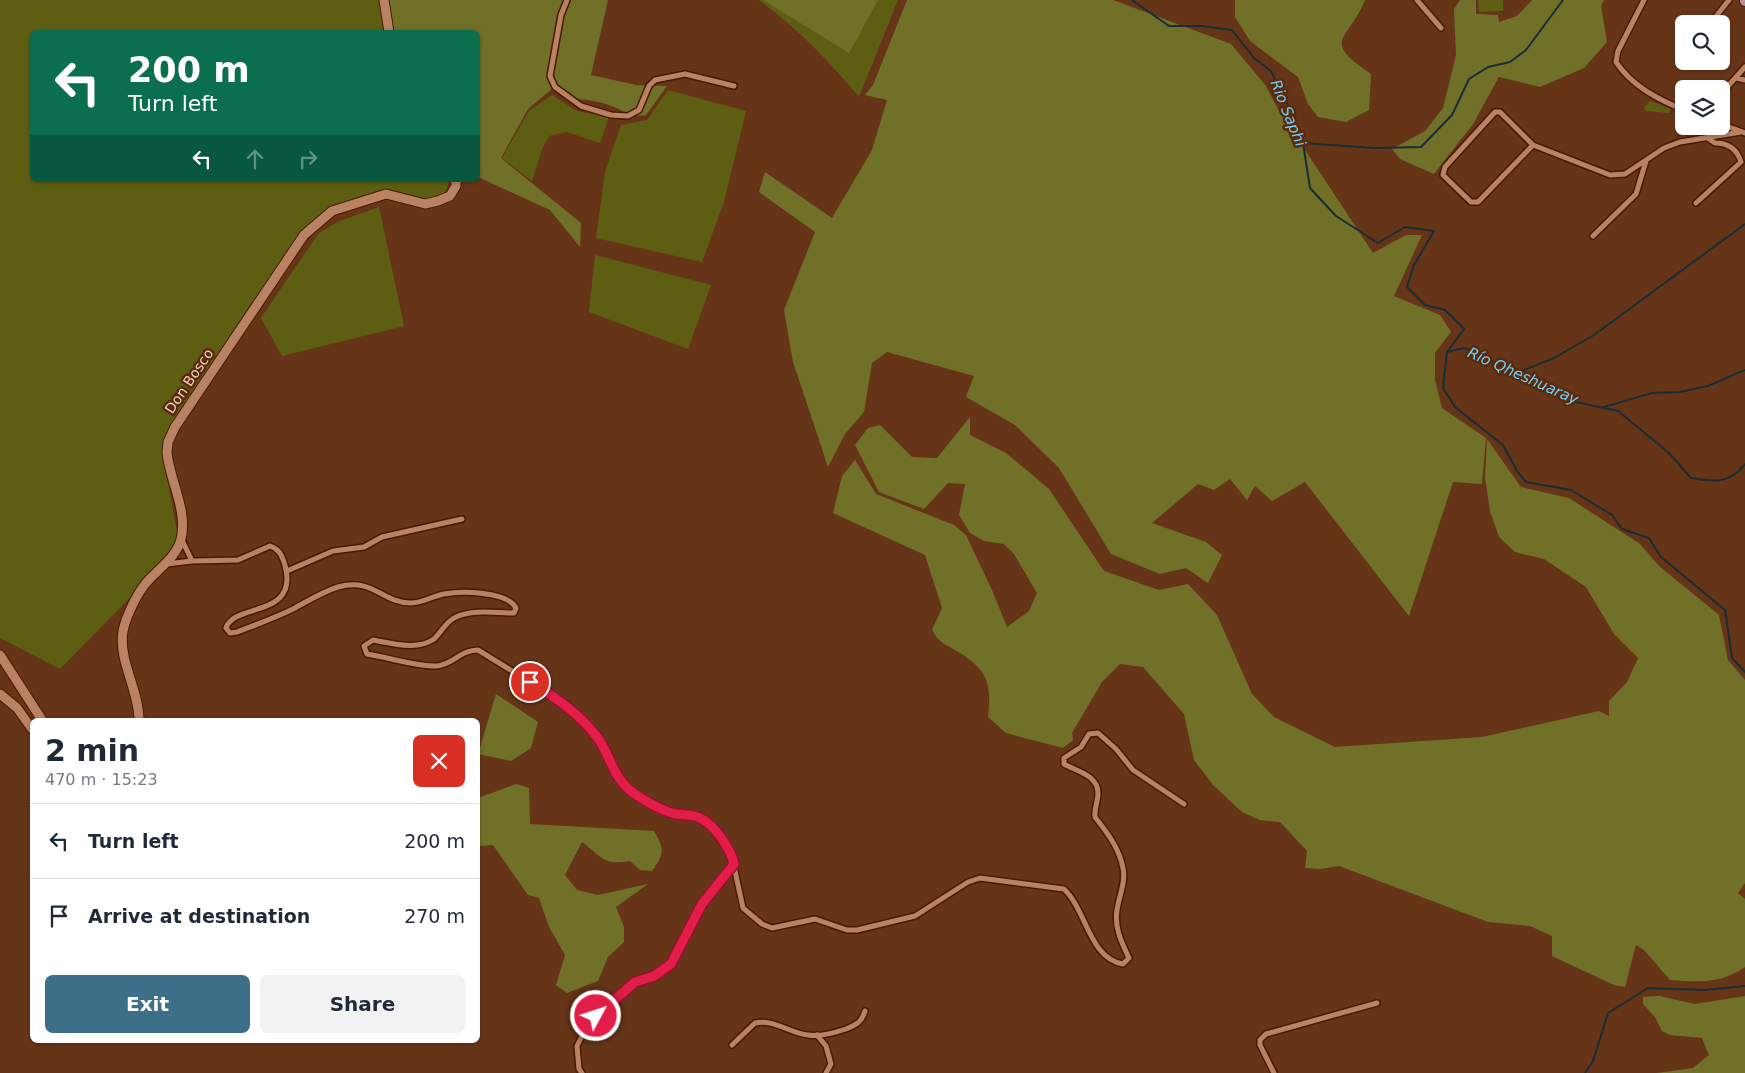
<!DOCTYPE html>
<meta charset="utf-8">
<style>
:root{--surface:#fff;--page:#f2f2f3;--text:#1f2937;--muted:#747a83;--line:#e0e1e3;--accent:#3e6f89}
body{margin:0;font-family:"DejaVu Sans",sans-serif;background:var(--page);color:var(--text);height:100vh;display:flex;flex-direction:column;font-size:19px;white-space:nowrap}
*{box-sizing:border-box;margin:0}
p{font-size:16px;color:var(--muted)}
.icon{flex:none;width:28px;height:28px;fill:none;stroke:currentColor;stroke-width:2;stroke-linecap:round;stroke-linejoin:round}
.map{position:relative;flex:1;overflow:hidden}
.panel{position:absolute;left:30px;top:718px;width:450px;height:325px;display:flex;flex-direction:column;background:var(--surface);border-radius:8px;box-shadow:0 1px 4px #0004}
.panel>*{flex:none}
.hud{position:absolute;left:30px;top:30px;width:450px;height:152px;border-radius:8px;box-shadow:0 1px 4px #0004;background:#0b6e4f;color:#fff;overflow:hidden}
.buttons{position:absolute;left:1675px;top:15px;display:grid;gap:10px}
.buttons a{display:grid;place-items:center;width:55px;height:55px;border-radius:8px;background:var(--surface);box-shadow:0 1px 4px #0004;font-size:25px}
.pin{position:absolute;display:grid;place-items:center;width:42px;height:42px;color:#fff;margin:-21px;border:2px solid #fff;border-radius:50%;box-shadow:0 1px 5px #0007}
.me{position:absolute;width:55px;margin:-28px;rotate:50deg;stroke-linejoin:round;filter:drop-shadow(0 0 4px #0008)}
.turn{display:flex;align-items:center;gap:18px;height:105px;padding:0 15px;font-size:22px}
.turn .icon{width:65px;height:65px;stroke-width:2.5}
.turn b{display:block;font-size:35px;line-height:42px}
.lanes{display:flex;align-items:center;height:48px;padding:0 15px;background:#0003;justify-content:center;gap:25px;direction:ltr}
.lanes .off{opacity:.35}
.round{display:grid;place-items:center;flex:none;width:52px;height:52px;border-radius:8px;background:var(--page)}
.overview{display:flex;align-items:center;justify-content:space-between;height:85px;padding:0 15px}
h1{font-size:30px;font-weight:700;line-height:38px}
.button{display:flex;gap:10px;margin-top:auto;padding:10px 15px}
.button a{flex:1;height:58px;border-radius:8px;background:var(--accent);color:#fff;font-size:20px;font-weight:700;line-height:58px;text-align:center}
.button a+a{background:var(--page);color:var(--text)}
ul{padding:0;list-style:none}
li{display:flex;align-items:center;gap:15px;height:75px;padding:0 15px;border-top:1px solid var(--line)}
li div{flex:1}
li b{display:block;font-size:19px}
li em{font-style:normal}
.map>svg:first-child{display:block}
.green{fill:#5e5e12}
.forest{fill:#707029}
.lines{fill:none;stroke-linecap:round;stroke-linejoin:round}
.stream{stroke:#192d36;stroke-width:2}
.minor-casing{stroke:#481a00;stroke-width:8}
.tertiary-casing{stroke:#481a00;stroke-width:11}
.secondary-casing{stroke:#481a00;stroke-width:12}
.minor{stroke:#ba8264;stroke-width:5}
.tertiary{stroke:#ba8264;stroke-width:9}
.secondary{stroke:#b99090;stroke-width:10}
.route-casing{stroke:#92132f;stroke-width:12}
.route{stroke:#e11d48;stroke-width:9}
.labels{text-anchor:middle;dominant-baseline:central;stroke-width:5;stroke-linejoin:round;paint-order:stroke}
.street-label{font-size:14px;fill:#efd0c0;stroke:#5a2a0c}
.water-label{font-size:15px;font-style:italic;fill:#6dcffb;stroke:#5a2a0c}
</style>
<div class="map">
<svg width="1745" height="1073" viewBox="0 0 1745 1073">
<rect width="100%" height="100%" fill="#663518"/>
<!-- green -->
<path class="green" d="M0 0H380L384 32H32V180H449L445 195 410 201 374 197 332 210 304 235 163 441 164 461 178 537 166 561 60 669 0 638Z
M759 0H898L859 97C829 61 797 28 759 0Z
M1478 0H1503V11L1479 12Z
M668 90 746 111 724 202 702 262 596 238 605 172 621 125 647 120Z
M552 95 577 111 609 117 600 143 567 132 549 136 542 149 532 181 502 158 529 111Z
M1650 101 1671 109 1669 113 1646 111 1644 108Z
M379 207 404 326 282 356 261 318 318 234 337 222Z
M595 255 711 285 688 349 589 312Z"/>
<!-- forest -->
<path class="forest" d="M387 0H608L591 75 636 85 667 86 646 115C627 118 625 110 609 105 596 101 583 98 570 100L553 88 528 109 501 158 581 223 580 247 550 210 478 177V32H391Z
M763 0H878L849 53Z
M907 0H1113L1231 44 1266 86 1278 109 1373 253 1406 235H1422L1394 296 1440 315 1451 332 1435 353V380L1442 408 1486 438 1482 484 1453 482 1409 616 1305 482 1272 501 1255 486 1247 500 1230 479 1214 490 1198 484 1152 523 1206 542 1222 555 1208 583 1186 568 1160 574 1111 554 1059 468 1015 425 966 397 974 376 887 352 872 363 864 412 845 434 828 467 793 362 784 310 815 232 759 192 765 172 832 218 872 150 887 100 865 95 873 85Z
M1235 0H1365C1349 41 1319 39 1371 74L1369 110 1346 122 1318 117 1308 104 1298 77 1250 41 1235 17Z
M1460 0H1476V14L1498 15 1499 22 1517 16 1532 0H1604L1601 6 1607 42 1584 68 1540 87 1499 77 1473 124 1434 174 1400 159 1392 149 1425 131 1443 108 1456 55 1454 9Z
M970 417V435L1006 453 1049 489 1104 571 1159 590 1188 584 1217 615 1252 694 1274 717 1335 747 1482 737 1599 711 1609 716V701L1627 682 1638 658 1614 634 1586 587 1544 559 1515 552 1499 537 1490 511 1485 477 1487 439 1521 487 1569 498 1640 544 1659 566 1719 615 1728 660 1745 680V883L1738 893 1745 899V967C1721 984 1698 982 1670 980L1644 950 1636 945 1625 987 1614 985 1552 956V936L1530 926 1488 922 1339 866 1321 869 1305 868 1307 851 1280 822 1260 820 1242 812 1213 785 1194 760 1184 714 1143 667 1120 664 1102 682 1072 733 1073 740 1063 748 1006 733 988 717C992 681 987 669 955 650 944 644 938 641 932 630L942 608 925 555 833 513 842 476 855 460 876 494 954 525 966 535 992 590 1007 627 1029 611 1037 593 1014 554 1004 544 984 541 970 533 959 515 965 484 948 483 924 509 879 492 855 445 868 428 880 425 912 457 937 458Z
M496 694 538 722 531 748 511 761 478 754Z
M516 784 529 788 530 824 654 831C664 848 665 854 652 871L640 870 630 861C603 866 601 856 582 842L565 875 577 890 598 895 648 884 616 907 624 927V942L608 957 598 981 567 993 556 985 565 955 549 927 539 898 528 895 493 845 478 846V798Z
M1659 996 1695 1004 1745 996V1073H1657L1693 1068 1709 1055 1702 1038 1670 1035 1662 1031 1655 1017 1643 1004V997Z"/>
<g class="lines">
<!-- stream -->
<path class="stream" d="M1132 0 1169 26H1202L1232 30 1254 58 1271 71 1289 107 1303 143 1310 188 1336 216 1378 243 1405 227 1434 231 1414 265 1407 287 1425 305 1445 310 1464 329 1447 352 1443 388 1455 407 1503 445 1517 471 1526 482 1571 490 1612 515 1622 529 1649 538 1661 557 1725 610 1732 658 1745 672
M1303 143 1374 148 1421 147 1452 115 1469 79 1488 67 1510 62 1526 50 1563 0
M1447 352 1465 348 1571 401 1618 411 1669 453 1691 478C1714 482 1730 484 1745 464
M1514 374 1554 358 1594 335 1745 224
M1604 407 1652 393 1680 392 1708 386 1745 370
M1585 1073 1593 1061 1608 1013 1648 988 1705 990 1745 986"/>
<!-- minor casing -->
<g class="minor-casing">
<path id="minor" d="M567 0 561 15 550 76 555 87 581 106 611 115 628 116 639 110 649 86 655 80 685 74 734 86
M1417 0 1441 28
M1644 0 1618 51 1616 62C1632 86 1657 99 1684 110
M1710 24 1729 0
M1736 78 1745 80
M1721 94 1745 67
M1721 124 1745 133
M1533 145 1500 112H1495L1445 167 1443 175 1471 202H1478L1533 145 1610 175 1625 174 1664 148 1680 142 1741 132
M1696 203 1741 162C1737 149 1728 143 1715 143L1709 139
M1593 236 1636 194 1646 161
M182 540 192 561 238 560 270 546C279 549 281 554 284 562 302 619 234 602 226 628L230 633 237 632C255 625 275 618 293 609 308 601 322 592 338 587 373 577 382 603 411 603 422 603 433 596 444 594 461 591 507 591 516 608L514 613C494 613 474 609 456 617 445 622 442 632 434 639 417 651 391 643 373 640L364 646 367 654C386 657 419 667 436 666 453 665 460 650 478 650L556 698 582 720 599 739 610 764 633 793 658 807 675 814 700 818 709 824 732 857 743 908 762 924 772 928 815 919 847 930H857L915 916 968 882 980 878 1064 889C1087 911 1089 958 1123 964L1129 958C1122 943 1114 928 1117 910 1119 896 1126 882 1123 868 1119 847 1107 833 1095 817 1094 809 1098 801 1098 793 1098 775 1076 771 1064 764V758L1081 747 1089 734 1098 733 1116 749 1133 770 1184 804
M166 564 192 561
M287 571 333 551 364 547 382 537 462 519
M817 1035 826 1046 831 1064 826 1073
M732 1045 755 1023C773 1019 790 1033 808 1035 820 1037 834 1033 846 1029 856 1025 862 1022 865 1011
M582 1073 579 1069 577 1046 585 1030 595 1016 635 982 654 976 671 964 702 904 734 864
M1274 1073 1260 1045V1040L1266 1034 1377 1003"/>
</g>
<!-- tertiary casing -->
<g class="tertiary-casing">
<path id="tertiary" d="M384 0 389 32
M0 655 42 720
M0 694 17 708 32 729
M139 720C139 690 118 660 123 631 126 616 137 594 146 583 158 569 177 557 181 539 188 511 170 481 167 453L168 442 175 427 304 235 332 211 386 194 425 204 438 201 450 196 456 186V180"/>
</g>
<!-- secondary casing -->
<g class="secondary-casing">
<path id="secondary" d="M1745 0V1"/>
</g>
<!-- minor -->
<use href="#minor" class="minor"/>
<!-- tertiary -->
<use href="#tertiary" class="tertiary"/>
<!-- secondary -->
<use href="#secondary" class="secondary"/>
</g>
<g class="lines">
<!-- route casing -->
<g class="route-casing">
<path id="route" d="M530 682C555 697 580 714 597 737 611 755 612 779 635 794 647 802 662 811 676 814 684 815 694 814 702 819 715 826 731 849 734 864L702 904 671 964 654 976 635 982 596 1016"/>
</g>
<!-- route -->
<use href="#route" class="route"/>
</g>
<g class="labels">
<!-- street labels -->
<g class="street-label">
<text transform="translate(189 381) rotate(-56)">Don Bosco</text>
</g>
<!-- water labels -->
<g class="water-label">
<text transform="translate(1288 113) rotate(68)">Rio Saphi</text>
<text transform="translate(1523 376) rotate(24)">Río Qheshuaray</text>
</g>
</g>
</svg>
<div class="buttons">
<a><svg class="icon" aria-label="search" viewBox="0 0 24 24"><circle cx="10" cy="10" r="6"/><path d="M15 15l6 6"/></svg></a>
<a><svg class="icon" aria-label="layers" viewBox="0 0 24 24"><path d="M12 4l9 5-9 5-9-5zM3 14l9 5 9-5"/></svg></a>
</div>
<div class="pin" style="left:530px;top:682px;background:#d93025"><svg class="icon" aria-label="arrive" viewBox="0 0 24 24"><path d="M6 21V4h12l-3 4 3 4H6"/></svg></div>
<svg class="me" style="left:596px;top:1016px" viewBox="-20 -20 40 40"><circle r="17" fill="#e11d48" stroke="#fff" stroke-width="3"/><path d="M0-11L8 9 0 5-8 9z" fill="#fff"/></svg>
<div class="hud">
<div class="turn"><svg class="icon" aria-label="left" viewBox="0 0 24 24"><path d="M17 20v-9H6M10 6l-5 5 5 5"/></svg><div><b>200 m</b>Turn left</div></div>
<div class="lanes"><svg class="icon" aria-label="left" viewBox="0 0 24 24"><path d="M17 20v-9H6M10 6l-5 5 5 5"/></svg><svg class="icon off" aria-label="ahead" viewBox="0 0 24 24"><path d="M12 20V5M6 11l6-6 6 6"/></svg><svg class="icon off" aria-label="right" viewBox="0 0 24 24"><path d="M7 20v-9h11M14 6l5 5-5 5"/></svg></div>
</div>
<section class="panel">
<div class="overview"><div><h1>2 min</h1><p>470 m · 15:23</p></div><a class="round" style="background:#d93025;color:#fff"><svg class="icon" aria-label="close" viewBox="0 0 24 24"><path d="M6 6l12 12M18 6L6 18"/></svg></a></div>
<ul>
<li><svg class="icon" aria-label="left" viewBox="0 0 24 24"><path d="M17 20v-9H6M10 6l-5 5 5 5"/></svg><div><b>Turn left</b></div><em>200 m</em></li>
<li><svg class="icon" aria-label="arrive" viewBox="0 0 24 24"><path d="M6 21V4h12l-3 4 3 4H6"/></svg><div><b>Arrive at destination</b></div><em>270 m</em></li>
</ul>
<div class="button"><a>Exit</a><a>Share</a></div>
</section>
</div>
